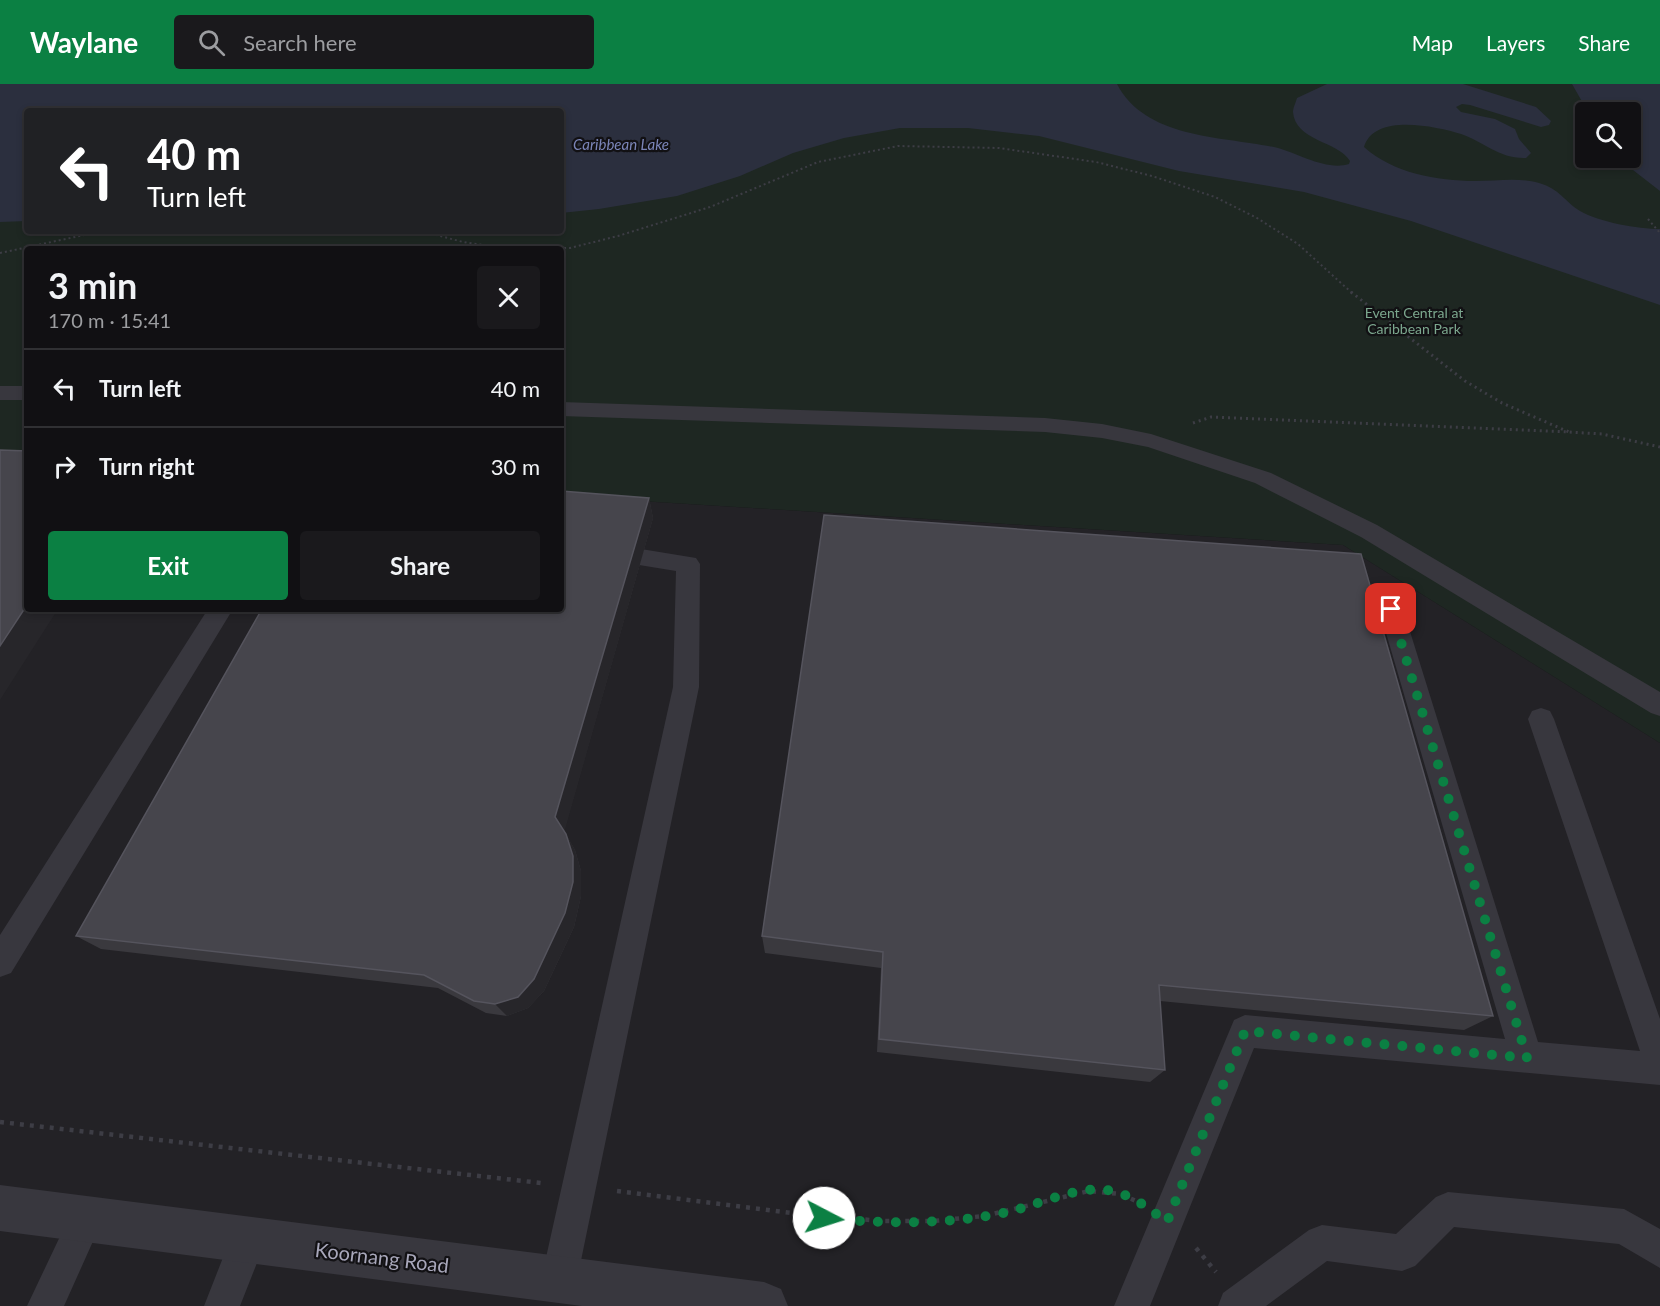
<!DOCTYPE html>
<meta charset="utf-8">
<style>
:root{--surface:#111013;--page:#1a191c;--text:#f1f3f6;--muted:#9c9da0;--line:#303033;--accent:#0b8043}
body{margin:0;font-family:Lato,sans-serif;background:var(--page);color:var(--text);height:100vh;display:flex;flex-direction:column;font-size:22px;white-space:nowrap}
*{box-sizing:border-box;margin:0}
p{font-size:20px;color:var(--muted)}
.icon{flex:none;width:33px;height:33px;fill:none;stroke:currentColor;stroke-width:2;stroke-linecap:round;stroke-linejoin:round}
.map{position:relative;flex:1;overflow:hidden}
.side{position:absolute;left:24px;top:162px;width:540px;height:366px;display:flex;flex-direction:column;background:var(--surface);border-radius:6px;box-shadow:0 3px 9px #0003,0 0 0 2px var(--line)}
.side>*{flex:none}
.banner{position:absolute;left:24px;top:24px;width:540px;height:126px;border-radius:6px;box-shadow:0 3px 9px #0003,0 0 0 2px var(--line);background:#202124;color:#fff;overflow:hidden}
.fabs{position:absolute;left:1575px;top:18px;display:grid;gap:12px}
.fabs a{display:grid;place-items:center;width:66px;height:66px;border-radius:6px;background:var(--surface);box-shadow:0 3px 9px #0003,0 0 0 2px var(--line);font-size:30px}
.pin{position:absolute;display:grid;place-items:center;width:51px;height:51px;color:#fff;margin:-26px;border-radius:12px;box-shadow:0 3px 9px #0006}
.me{position:absolute;width:66px;margin:-33px;rotate:95deg;stroke-linejoin:round;filter:drop-shadow(0 0 4px #0008)}
.turn{display:flex;align-items:center;gap:21px;height:126px;padding:0 24px;font-size:27px}
.turn .icon{width:78px;height:78px;stroke-width:2.5}
.turn b{display:block;font-size:42px;line-height:51px}
.round{display:grid;place-items:center;flex:none;width:63px;height:63px;border-radius:6px;background:var(--page)}
.head{display:flex;align-items:center;justify-content:space-between;height:102px;padding:0 24px}
h1{font-size:36px;font-weight:700;line-height:45px}
.primary-button{display:flex;gap:12px;margin-top:auto;padding:12px 24px}
.primary-button a{flex:1;height:69px;border-radius:6px;background:var(--accent);color:#fff;font-size:24px;font-weight:700;line-height:69px;text-align:center}
.primary-button a+a{background:var(--page);color:var(--text)}
ul{padding:0;list-style:none}
li{display:flex;align-items:center;gap:18px;height:78px;padding:0 24px;border-top:2px solid var(--line)}
li div{flex:1}
li b{display:block;font-size:22px}
li em{font-style:normal}
header{display:flex;align-items:center;gap:36px;box-sizing:border-box;height:84px;padding:0 30px;background:var(--accent);color:#fff}
header strong{font-size:28px}
nav{display:flex;gap:33px;margin-inline-start:auto;font-size:21px}
.search{width:420px;height:54px;background:var(--page);display:flex;align-items:center;gap:15px;box-sizing:border-box;padding:0 21px;border-radius:6px;color:var(--muted);font-size:22px}
.map>svg:first-child{display:block}
.built{fill:#232226}
.green{fill:#1e2722;fill-rule:evenodd}
.water{fill:#2b2f3e}
.lines{fill:none;stroke-linecap:round;stroke-linejoin:round}
.path-far2{stroke:#3d3d45;stroke-width:2;stroke-dasharray:2 3;stroke-linecap:butt}
.path-far1{stroke:#3d3d45;stroke-width:3;stroke-dasharray:2 4;stroke-linecap:butt}
.path{stroke:#3d3d45;stroke-width:4.5;stroke-dasharray:4 6;stroke-linecap:butt}
.lane{fill:#38373e;fill-rule:evenodd}
.street{fill:#38373e;fill-rule:evenodd}
.wall{fill:#3a393e}
.shaded-wall{fill:#27262a}
.building{fill:#46454c;stroke:#55545d;stroke-width:1.5}
.route{stroke:#0b8043;stroke-width:10;stroke-dasharray:0 18}
.labels{text-anchor:middle;dominant-baseline:central;stroke-width:4.5;stroke-linejoin:round;paint-order:stroke}
.far-park-label{font-size:14px;fill:#7ca78e;stroke:#121114}
.far-water-label{font-size:15px;font-style:italic;fill:#7b85b8;stroke:#121114}
.near-street-label{font-size:20px;fill:#a8a7ba;stroke:#121114}
</style>
<header>
<strong>Waylane</strong>
<div class="search"><svg class="icon" aria-label="search" viewBox="0 0 24 24"><circle cx="10" cy="10" r="6"/><path d="M15 15l6 6"/></svg>Search here</div>
<nav><a>Map</a><a>Layers</a><a>Share</a></nav>
</header>
<div class="map">
<svg width="1660" height="1222" viewBox="0 0 1660 1222">
<rect width="100%" height="100%" fill="#171619"/>
<!-- built -->
<path class="built" d="M0 376 27 525H561V412L1343 461 1660 659V1222H0Z"/>
<!-- green -->
<path class="green" d="M0 0H1660V659L1343 461 561 412V165H27V378L0 376ZM27 27H561V147H27ZM1586 28H1630V74H1586Z"/>
<!-- water -->
<path class="water" d="M0 0H1117C1146 56 1225 52 1278 64 1299 70 1327 87 1349 80L1350 77C1338 57 1295 57 1293 28 1293 24 1296 18 1297 14L1327 0H1463L1536 23 1551 37 1549 41 1541 43 1470 21 1462 20 1456 23 1461 28 1495 35 1515 45 1519 55 1531 69 1526 74C1500 75 1484 58 1461 50 1435 42 1374 29 1364 63 1393 89 1437 97 1475 97 1497 97 1519 93 1539 99 1560 105 1564 117 1580 127 1599 138 1638 145 1660 145V221L1411 137 1304 108 1179 87 1039 52 968 44H900L844 54 793 69 740 92 677 112 599 125 561 129V27H27V137L0 138Z
M1572 0H1660V107L1633 86 1623 74H1630V28H1588Z"/>
<g class="lines">
<!-- path-far2 -->
<path class="path-far2" d="M1648 135 1660 149
M421 147 463 158 510 165 570 164 618 152 710 123 818 78 898 62 999 64 1096 78 1152 92 1215 113 1257 134 1298 160 1352 209
M0 169 103 147"/>
<!-- path-far1 -->
<path class="path-far1" d="M1351 208 1465 297 1502 319 1569 348
M1193 339 1211 333 1569 348 1602 350 1660 363"/>
<!-- path -->
<path class="path" d="M0 1038 541 1099
M617 1107 808 1131 883 1137H933L984 1132 1089 1107 1120 1110 1136 1117
M1196 1164 1216 1188"/>
<!-- lane -->
<path class="lane" d="M0 302H27V316H0Z
M561 318 1045 334 1102 340 1151 350 1271 389 1377 441 1660 608V632L1651 629 1361 453 1255 399 1148 363 1102 354 1045 348 561 332Z
M641 465 696 474 700 480 699 603 577 1196 572 1209 559 1214 546 1209 541 1196 673 603 676 487 633 480 629 474 633 468Z
M1391 516 1399 518 1403 525 1538 958 1640 967 1528 635 1532 627 1541 624 1550 627 1554 635 1660 935V1001L1254 964 1150 1222H1114L1234 936 1245 931 1505 955 1379 525 1383 518Z
M208 525H233L11 889 0 893V851Z
M1448 1108 1624 1125 1660 1145V1184L1619 1160 1454 1143 1415 1182 1402 1187 1327 1177 1266 1222H1218L1223 1209 1309 1146 1322 1141 1396 1150 1436 1113Z
M86 1118 98 1123 103 1135 64 1222H27L74 1123Z
M248 1138 261 1143 266 1156 240 1222H204L235 1143Z"/>
<!-- street -->
<path class="street" d="M0 1101 764 1198 781 1205 788 1222H582L0 1147Z"/>
</g>
<!-- wall -->
<path class="wall" d="M649 414 653 434 564 747 575 766 581 787V812L574 843 544 907 528 924 507 932 486 929 438 904 101 865 76 852Z
M762 852 1493 932 1464 946 1160 917 1165 986 1150 998 877 968 881 884 765 869Z"/>
<!-- shaded-wall -->
<path class="shaded-wall" d="M649 414 653 434 564 749 555 733Z
M27 521V525H58L0 616V562Z
M566 750 575 766 581 787V812L574 843 544 907 528 924 507 932 495 920Z"/>
<!-- building -->
<path class="building" d="M0 366 27 367V521L0 562Z
M561 407 649 414 555 733 566 750 573 772V798L565 829 534 895 518 913 495 920 474 917 424 891 76 852 262 525H561Z
M824 431 1361 470 1493 932 1159 901 1165 986 879 955 883 868 762 852Z"/>
<g class="lines">
<!-- route -->
<path class="route" d="M824 1134C885 1140 947 1141 1008 1128 1037 1121 1077 1102 1106 1106 1130 1109 1148 1124 1167 1138L1245 947 1527 974 1391 525"/>
</g>
<g class="labels">
<!-- far-park labels -->
<g class="far-park-label">
<text x="1414" y="228">Event Central at<tspan x="1414" dy="16">Caribbean Park</tspan></text>
</g>
<!-- far-water labels -->
<g class="far-water-label">
<text x="621" y="60">Caribbean Lake</text>
</g>
<!-- near-street labels -->
<g class="near-street-label">
<text transform="translate(382 1173) rotate(7)">Koornang Road</text>
</g>
</g>
</svg>
<div class="fabs">
<a><svg class="icon" aria-label="search" viewBox="0 0 24 24"><circle cx="10" cy="10" r="6"/><path d="M15 15l6 6"/></svg></a>
</div>
<div class="pin" style="left:1391px;top:525px;background:#d93025"><svg class="icon" aria-label="arrive" viewBox="0 0 24 24"><path d="M6 21V4h12l-3 4 3 4H6"/></svg></div>
<svg class="me" style="left:824px;top:1134px" viewBox="-20 -20 40 40"><circle r="19" fill="#fff"/><path d="M0-13L10 11 0 6-10 11z" fill="#0b8043"/></svg>
<div class="banner">
<div class="turn"><svg class="icon" aria-label="left" viewBox="0 0 24 24"><path d="M17 20v-9H6M10 6l-5 5 5 5"/></svg><div><b>40 m</b>Turn left</div></div>
</div>
<section class="side">
<div class="head"><div><h1>3 min</h1><p>170 m · 15:41</p></div><a class="round"><svg class="icon" aria-label="close" viewBox="0 0 24 24"><path d="M6 6l12 12M18 6L6 18"/></svg></a></div>
<ul>
<li><svg class="icon" aria-label="left" viewBox="0 0 24 24"><path d="M17 20v-9H6M10 6l-5 5 5 5"/></svg><div><b>Turn left</b></div><em>40 m</em></li>
<li><svg class="icon" aria-label="right" viewBox="0 0 24 24"><path d="M7 20v-9h11M14 6l5 5-5 5"/></svg><div><b>Turn right</b></div><em>30 m</em></li>
</ul>
<div class="primary-button"><a>Exit</a><a>Share</a></div>
</section>
</div>
